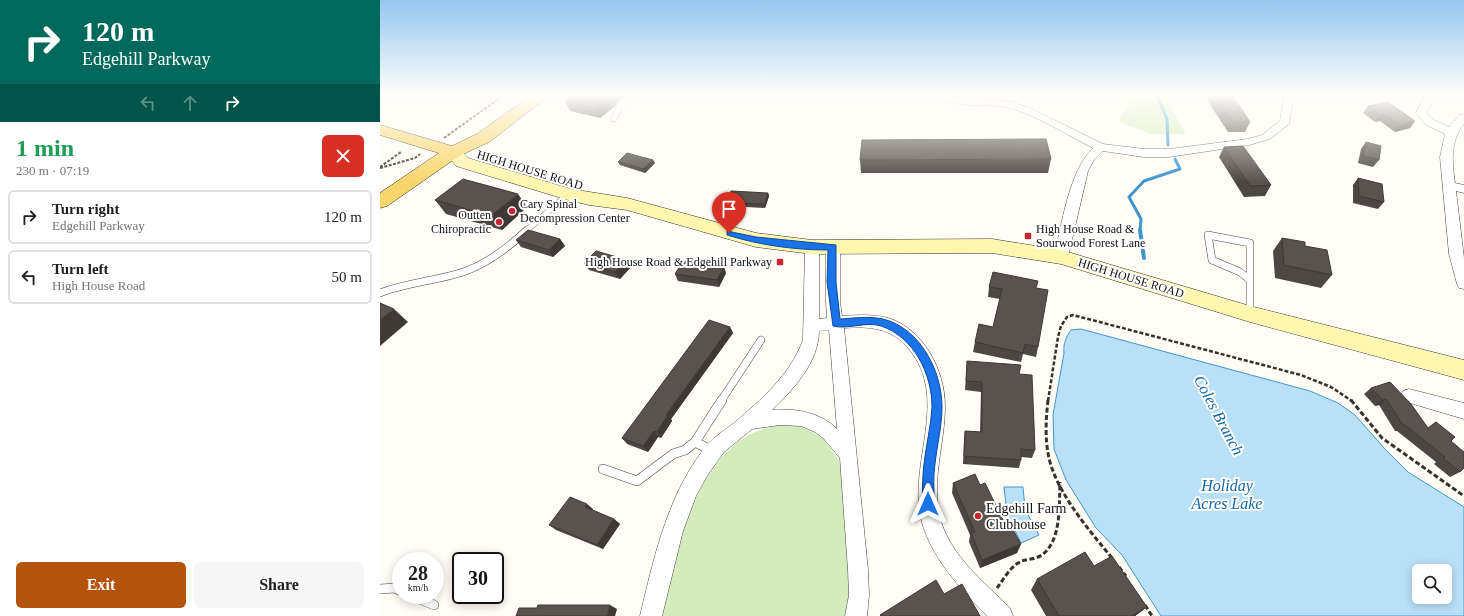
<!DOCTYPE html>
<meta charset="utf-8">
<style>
:root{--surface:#fff;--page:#f6f6f6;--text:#202124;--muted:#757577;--line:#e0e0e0;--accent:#b45309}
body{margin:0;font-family:"Times New Roman",serif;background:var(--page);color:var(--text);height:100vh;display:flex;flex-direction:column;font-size:15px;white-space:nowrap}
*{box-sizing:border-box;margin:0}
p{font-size:13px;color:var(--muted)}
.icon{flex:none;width:22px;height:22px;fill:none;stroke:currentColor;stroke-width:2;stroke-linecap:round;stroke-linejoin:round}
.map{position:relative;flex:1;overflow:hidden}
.drawer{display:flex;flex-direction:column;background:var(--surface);width:380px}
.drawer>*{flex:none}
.hud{background:#00695c;color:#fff;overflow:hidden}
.fabs{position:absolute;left:1032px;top:564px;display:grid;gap:8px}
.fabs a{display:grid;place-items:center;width:40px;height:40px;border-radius:6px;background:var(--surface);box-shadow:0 2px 10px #0003;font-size:20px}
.speed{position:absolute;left:12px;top:552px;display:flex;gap:8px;font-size:20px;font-weight:700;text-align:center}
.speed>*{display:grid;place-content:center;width:52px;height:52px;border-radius:50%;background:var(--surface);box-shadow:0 2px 10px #0003;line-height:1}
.speed small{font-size:10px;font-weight:400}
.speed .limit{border:2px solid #111;border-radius:6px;background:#fff;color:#111}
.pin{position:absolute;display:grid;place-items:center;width:34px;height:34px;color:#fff;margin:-41px -17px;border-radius:50% 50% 50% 0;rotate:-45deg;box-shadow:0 0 4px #0007}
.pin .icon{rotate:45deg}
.me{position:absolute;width:44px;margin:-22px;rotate:0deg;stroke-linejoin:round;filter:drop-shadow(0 0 3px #0008)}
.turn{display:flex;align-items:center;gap:14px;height:84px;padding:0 16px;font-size:18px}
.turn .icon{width:52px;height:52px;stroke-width:2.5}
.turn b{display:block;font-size:28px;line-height:34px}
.lanes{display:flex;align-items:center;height:38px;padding:0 16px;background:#0003;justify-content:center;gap:20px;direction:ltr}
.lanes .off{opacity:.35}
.round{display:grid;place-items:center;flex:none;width:42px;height:42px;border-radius:6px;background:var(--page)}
.headline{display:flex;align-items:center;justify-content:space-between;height:68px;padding:0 16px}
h1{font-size:24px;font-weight:800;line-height:30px;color:#1e9e55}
.cta{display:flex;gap:8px;margin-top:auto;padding:8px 16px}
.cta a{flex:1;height:46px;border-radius:6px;background:var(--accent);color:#fff;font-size:16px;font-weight:800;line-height:46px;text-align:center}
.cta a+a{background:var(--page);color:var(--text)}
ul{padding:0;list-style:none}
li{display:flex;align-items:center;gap:12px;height:54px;margin:0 8px 6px;padding:0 8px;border:2px solid var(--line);border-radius:6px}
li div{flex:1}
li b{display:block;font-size:15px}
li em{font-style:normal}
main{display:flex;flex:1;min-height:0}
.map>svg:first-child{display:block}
.green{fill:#d5ebbd}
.water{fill:#b9e0f7;stroke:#3f96cf;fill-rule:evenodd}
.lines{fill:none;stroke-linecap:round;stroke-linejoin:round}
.stream-far1{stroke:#3f96cf;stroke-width:3}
.stream{stroke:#3f96cf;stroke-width:4}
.lane-far2-casing{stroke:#444;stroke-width:6}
.lane-far1-casing{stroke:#444;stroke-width:8}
.lane-casing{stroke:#444;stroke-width:10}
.street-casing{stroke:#444;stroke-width:1}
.secondary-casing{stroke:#333;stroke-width:1}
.primary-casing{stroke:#222;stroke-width:1}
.path-far2{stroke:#333;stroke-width:2;stroke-dasharray:3 1.5;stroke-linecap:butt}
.path-far1{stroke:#333;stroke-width:2.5;stroke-dasharray:4 2;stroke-linecap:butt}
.path{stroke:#333;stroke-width:3;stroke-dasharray:5 2.5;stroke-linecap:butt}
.lane-far2{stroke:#fff;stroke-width:5.5}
.lane-far1{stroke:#fff;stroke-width:7}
.lane{stroke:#fff;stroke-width:9}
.street{fill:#fff;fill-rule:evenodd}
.secondary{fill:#fff6b0;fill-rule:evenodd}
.primary{fill:#f9d66b;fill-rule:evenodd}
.wall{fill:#4d4742}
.shaded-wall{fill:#3f3936}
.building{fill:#5a524d;stroke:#3f3936}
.route{fill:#1a73e8;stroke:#114b97}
.poi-dot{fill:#c4262e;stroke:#fff;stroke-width:1.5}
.labels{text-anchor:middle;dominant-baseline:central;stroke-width:4;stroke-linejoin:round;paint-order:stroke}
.street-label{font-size:12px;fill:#111;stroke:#fff}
.poi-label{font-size:12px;fill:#111;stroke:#fff;text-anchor:start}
.near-poi-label{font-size:14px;fill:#111;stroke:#fff;text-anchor:start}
.near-water-label{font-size:16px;font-style:italic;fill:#1768a6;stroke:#fff}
</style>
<main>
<section class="drawer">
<div class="hud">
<div class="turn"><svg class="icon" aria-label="right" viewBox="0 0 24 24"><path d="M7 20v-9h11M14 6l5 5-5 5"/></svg><div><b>120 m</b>Edgehill Parkway</div></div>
<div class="lanes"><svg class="icon off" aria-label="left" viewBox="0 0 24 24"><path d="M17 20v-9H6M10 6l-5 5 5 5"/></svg><svg class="icon off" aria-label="ahead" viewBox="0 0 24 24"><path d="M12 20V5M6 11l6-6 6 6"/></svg><svg class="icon" aria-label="right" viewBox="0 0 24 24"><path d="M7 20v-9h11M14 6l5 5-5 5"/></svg></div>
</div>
<div class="headline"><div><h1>1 min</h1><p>230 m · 07:19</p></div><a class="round" style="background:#d93025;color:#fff"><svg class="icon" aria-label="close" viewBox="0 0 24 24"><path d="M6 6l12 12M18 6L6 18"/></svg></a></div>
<ul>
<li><svg class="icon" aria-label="right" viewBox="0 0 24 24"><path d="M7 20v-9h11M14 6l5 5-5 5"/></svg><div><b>Turn right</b><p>Edgehill Parkway</p></div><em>120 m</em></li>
<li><svg class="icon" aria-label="left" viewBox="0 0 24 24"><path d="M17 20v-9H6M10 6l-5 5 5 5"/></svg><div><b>Turn left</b><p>High House Road</p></div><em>50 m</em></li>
</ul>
<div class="cta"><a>Exit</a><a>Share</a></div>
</section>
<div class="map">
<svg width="1084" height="616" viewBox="0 0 1084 616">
<rect width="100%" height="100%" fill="#fffdf5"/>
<!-- green -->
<path class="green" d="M738 95H784L806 134H771L738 121 749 104Z
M399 425H417L429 430 444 439 461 464 470 576 468 616H279C291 562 314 468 365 437 376 431 387 428 399 425Z"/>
<!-- water -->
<path class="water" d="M701 329 930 391 958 403 975 415 1005 449 1028 472 1084 507V616H781L742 555 716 528 686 480 674 449 673 415 684 353C683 344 686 337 691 330ZM1039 571H1065V597H1039Z
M624 487H643L645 509 659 535 641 543 627 514Z"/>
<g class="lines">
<!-- stream-far1 -->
<path class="stream-far1" d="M777 95 787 119 788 145
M760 231 761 219 749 197 764 181 800 169 795 159"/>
<!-- stream -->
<path class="stream" d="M760 230 764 258"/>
<!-- lane-far2 casing -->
<g class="lane-far2-casing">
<path id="lane-far2" d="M234 119 241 104 252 95
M146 231 188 194"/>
</g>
<!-- lane-far1 casing -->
<g class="lane-far1-casing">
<path id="lane-far1" d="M870 280 860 272 832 260 828 235 870 243V314
M0 293C28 282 58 281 86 271 110 262 129 247 147 230
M341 401 381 340"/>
</g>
<!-- lane casing -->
<g class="lane-casing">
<path id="lane" d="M315 442 333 451
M223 469 257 481 293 454 305 450 315 442 342 400
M0 589 15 588 21 591
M30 595 54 605"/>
</g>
<!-- street casing -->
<g class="street-casing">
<path id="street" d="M554 95 632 102 654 110 723 144 764 149H789L868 139 882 135 900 121 904 95H914L909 124 890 139 869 145 789 157H764L723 151 714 160 708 171 688 257 686 261 681 262 676 261 674 257C682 224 689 171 713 148 689 136 650 112 626 107 607 103 568 109 554 95Z
M1046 95H1057L1046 113 1054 120 1069 127 1080 115 1084 114V124C1070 141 1072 162 1075 183L1084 185V193L1076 191 1084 258V289L1079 288 1077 284 1069 254 1060 157 1065 134 1046 125 1036 113Z
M432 242 437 244 439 247V319L447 318 446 302V247L448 244 453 242 458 244 460 247V302L462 316C478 315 493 314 508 318 544 329 565 371 565 406 565 445 550 482 561 521 571 556 605 583 630 608L633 616H607C580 588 551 558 541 519 528 463 570 399 529 349 512 328 490 326 464 328L488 570 489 595 487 616H465L469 595 468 570 460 458 444 439 435 432 421 426 400 425 372 429 344 452 327 476 316 496 303 531 282 616H260C274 557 288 492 328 444 335 436 345 430 354 423 382 399 410 375 423 340L425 247 427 244ZM449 330 457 429C440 412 415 408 392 410 413 390 439 362 439 331Z
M1029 389 1084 403V419L1023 401 1021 396 1023 391Z"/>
</g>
<!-- secondary casing -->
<g class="secondary-casing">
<path id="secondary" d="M73 147 79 148 88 158 191 189 247 198 376 233 432 240 612 239 681 250 870 306 1084 360V380L870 322 681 264 612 253 432 254 376 247 247 210 209 205 188 200 76 166 65 152 67 148Z"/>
</g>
<!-- primary casing -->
<g class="primary-casing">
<path id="primary" d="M152 95H170L109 142 79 156 7 206 0 208V193L59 153 0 135V125L72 146 97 134Z"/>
</g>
<!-- path-far2 -->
<path class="path-far2" d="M64 138 124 95
M0 167 21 152
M0 168 35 158 40 154"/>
<!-- path-far1 -->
<path class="path-far1" d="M668 401 678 337 681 326 687 317 693 315 921 375 951 387 972 401"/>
<!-- path -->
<path class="path" d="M668 400C666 418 665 436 668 453 674 490 709 530 732 558
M971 400 1002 438 1084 496
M739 567 746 576
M617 588C624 579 630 566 642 561 648 559 656 559 662 555 682 540 679 504 680 482
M765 605 772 616"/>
<!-- lane-far2 -->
<use href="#lane-far2" class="lane-far2"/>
<!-- lane-far1 -->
<use href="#lane-far1" class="lane-far1"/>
<!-- lane -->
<use href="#lane" class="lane"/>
<!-- street -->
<use href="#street" class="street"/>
<!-- secondary -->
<use href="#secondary" class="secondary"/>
<!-- primary -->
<use href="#primary" class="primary"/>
</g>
<!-- wall -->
<path class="wall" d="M829 95H852L870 122 865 132H848L827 100Z
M185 101H238L235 106 220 118 190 111Z
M988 106 1035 121 1030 128 1015 132 1000 121 995 122 983 113Z
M986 142 999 160 993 167 978 163 981 149Z
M844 147 891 185 885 196 864 197 839 157Z
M671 159 668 173H481L480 160Z
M273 160 275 163 265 173 240 165 238 162Z
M978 178 1004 202 998 209 973 203V185Z
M388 193 389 196 385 208 348 206 347 203Z
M55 200 147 207 122 230 66 214Z
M902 238 952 275 941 288 895 278 893 251Z
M180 239 185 246 173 257 141 247 136 240Z
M204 263 251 267 240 279 209 270Z
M346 273 339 287 298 281 295 274Z
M609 287 656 288 658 347 656 357 643 354 641 362 593 352 595 342 613 327 620 299 608 297Z
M350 327 353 333 291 419 292 421 281 438 278 437 268 452 247 444 242 438Z
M587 361 639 374 655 450 652 458 641 457V460L639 468 583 464 584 440 585 431 600 432 601 392 585 390Z
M991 388 1048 428 1056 422 1071 441 1080 472 1070 477 1054 464 1056 462 1017 431H1015L999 405 995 406 984 394Z
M573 483 600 485 628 530 641 544 637 553 600 568 589 542 590 535 572 493Z
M213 509V510L234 519 240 524 223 549 176 530 169 525Z
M714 566 767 607 755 616H666L651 590 657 579Z"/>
<!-- shaded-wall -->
<path class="shaded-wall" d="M231 95H246L238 101 235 106 220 118 216 108Z
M1005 114 1000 121 995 122 1000 115Z
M1035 121 1030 128 1015 132 1020 125Z
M273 160 275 163 265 173 263 169Z
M388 193 389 196 385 208V204Z
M138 194 147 207 122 230 111 216Z
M180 239 185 246 173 257 169 250Z
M247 260 251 267 240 279 235 272Z
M344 266 346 273 339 287 337 280Z
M14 309 28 322 0 346V320Z
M350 327 353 333 291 419 292 421 281 438 277 432 286 415Z
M1006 399 999 405 995 406 1003 400Z
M274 431 278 437 268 452 263 446Z
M207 504 213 509 212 512 205 507Z
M234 519 240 524 223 549 217 545Z
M641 544 637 553 600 568 602 560Z
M230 605 237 609 235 616H227Z
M767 607 755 616H752Z"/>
<!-- building -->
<path class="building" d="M192 95H231L216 108 185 101Z
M835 95H852L870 122H853Z
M1008 102 1035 121 1020 125 1005 114 1000 115 988 106Z
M666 139 671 159 480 160 482 140Z
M986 142 1001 146 999 160 983 156Z
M863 146 891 185 870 186 844 147Z
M247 153 273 160 263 169 238 162Z
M978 178 1002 184 1004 202 979 196Z
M83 179 138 194 111 216 55 200Z
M351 191 388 193 385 204 347 203Z
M148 230 180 239 169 250 136 240Z
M902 238 925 242V246L947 250 952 275 904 265Z
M216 251 247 260 235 272 204 263Z
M303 261 344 266 337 280 295 274Z
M613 272 658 281 656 288 668 290 658 347 645 344 643 353 595 342 599 324 613 327 622 289 609 287Z
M0 303 14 309 0 320Z
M329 320 350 327 286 415H288L277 432 274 431 263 446 242 438Z
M587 361 641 365 639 374 652 375 655 450 641 449V460L584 456 585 431 602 432V382L586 381Z
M1010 382 1031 404 1048 428 1056 422 1075 437 1071 441 1084 452V468L1080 472 1063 458 1065 457 1025 425H1023L1006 399 1003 400 991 388Z
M595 474 600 485 605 483 628 530 632 528 641 544 602 560 591 533 595 532 573 483Z
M190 497 207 504 205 507 234 519 217 545 169 525Z
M705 552 714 566 732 556 767 607 752 616H679L657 579Z
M556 580 564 594 582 584 600 616H501L500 615Z
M158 605H230L227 616H136L139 608H157Z"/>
<!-- sky -->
<linearGradient id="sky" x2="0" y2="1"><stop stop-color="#95c6ee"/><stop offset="0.52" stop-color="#fffefa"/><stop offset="1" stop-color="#fffefa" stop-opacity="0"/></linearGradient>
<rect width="1084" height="182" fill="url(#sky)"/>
<!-- route -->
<path class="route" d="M347 231 376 237 456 245V282L460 319C474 318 489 316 503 319 540 328 562 371 562 407 562 426 557 445 555 464 553 477 554 491 554 504L552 508 548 510 544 508 542 504C543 491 542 477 544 464 546 445 551 426 552 407 552 374 534 337 501 326 486 321 468 330 453 326L447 282 448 250C414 250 379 245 347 235Z"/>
<!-- markers -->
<g class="poi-dot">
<circle cx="132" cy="211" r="4"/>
<circle cx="119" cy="222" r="4"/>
<rect x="644" y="232" width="8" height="8" rx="2"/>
<rect x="396" y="258" width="8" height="8" rx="2"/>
<circle cx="598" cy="516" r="4"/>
</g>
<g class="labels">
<!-- street labels -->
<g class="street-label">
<text transform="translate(150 170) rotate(17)">HIGH HOUSE ROAD</text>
<text transform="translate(751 278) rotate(17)">HIGH HOUSE ROAD</text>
</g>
<!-- poi labels -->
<g class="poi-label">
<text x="140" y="204">Cary Spinal<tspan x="140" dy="14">Decompression Center</tspan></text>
<text x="111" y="215" text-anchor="end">Outten<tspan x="111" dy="14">Chiropractic</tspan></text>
<text x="656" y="229">High House Road &amp;<tspan x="656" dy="14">Sourwood Forest Lane</tspan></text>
<text x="392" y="262" text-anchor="end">High House Road &amp; Edgehill Parkway</text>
</g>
<!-- near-poi labels -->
<g class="near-poi-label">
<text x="606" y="508">Edgehill Farm<tspan x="606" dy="16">Clubhouse</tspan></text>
</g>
<!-- near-water labels -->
<g class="near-water-label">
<text transform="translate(839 415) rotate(62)">Coles Branch</text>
<text x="847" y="485">Holiday<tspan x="847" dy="18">Acres Lake</tspan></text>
</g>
</g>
</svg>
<div class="fabs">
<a><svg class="icon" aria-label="search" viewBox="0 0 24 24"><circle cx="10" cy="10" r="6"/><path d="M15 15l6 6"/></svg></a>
</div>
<div class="speed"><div>28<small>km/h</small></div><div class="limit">30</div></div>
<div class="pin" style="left:349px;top:233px;background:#d93025"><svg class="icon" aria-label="arrive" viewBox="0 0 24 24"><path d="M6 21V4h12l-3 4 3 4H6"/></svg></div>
<svg class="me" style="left:548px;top:504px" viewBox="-20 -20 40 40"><path d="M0-17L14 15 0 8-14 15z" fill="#1a73e8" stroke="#fff" stroke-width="4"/></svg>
</div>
</main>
